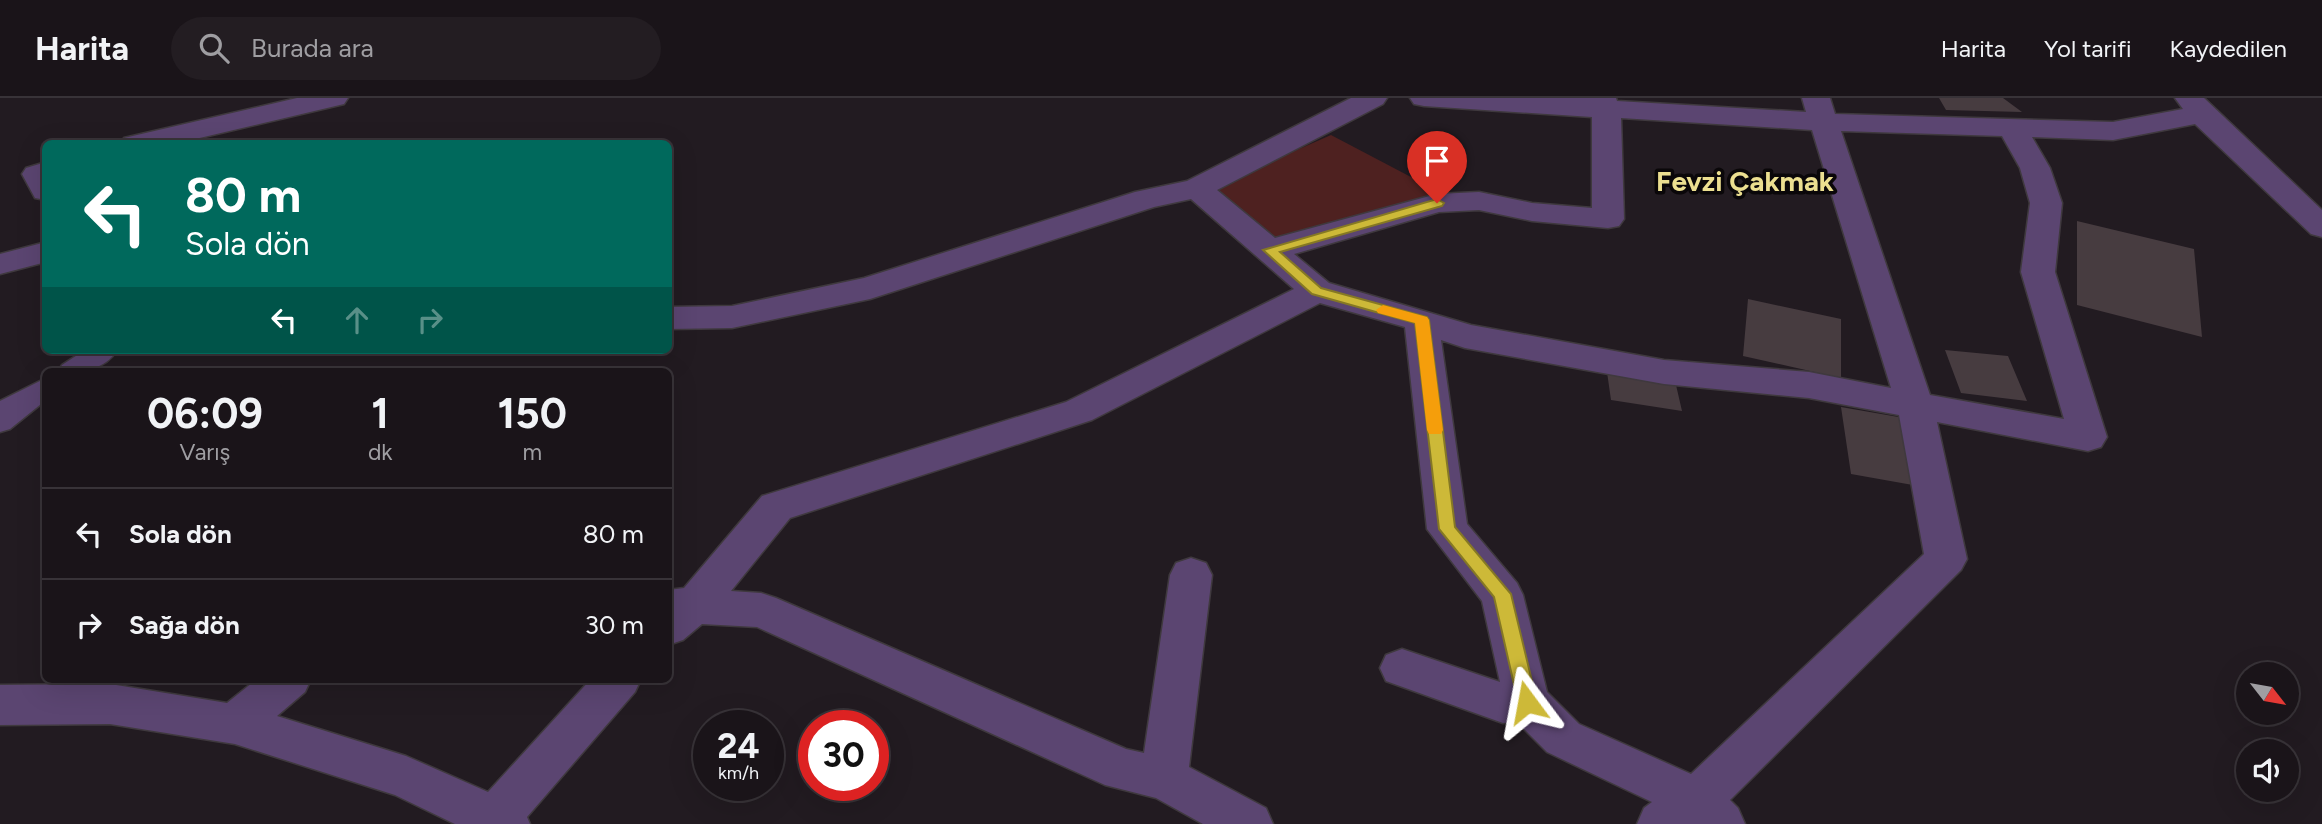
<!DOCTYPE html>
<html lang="tr">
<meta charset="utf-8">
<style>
:root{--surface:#1a1419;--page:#231d22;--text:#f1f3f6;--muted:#9f9ea2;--line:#383338}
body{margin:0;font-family:Figtree,sans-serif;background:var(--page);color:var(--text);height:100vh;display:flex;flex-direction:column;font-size:26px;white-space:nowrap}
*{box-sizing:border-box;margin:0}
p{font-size:23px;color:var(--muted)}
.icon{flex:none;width:38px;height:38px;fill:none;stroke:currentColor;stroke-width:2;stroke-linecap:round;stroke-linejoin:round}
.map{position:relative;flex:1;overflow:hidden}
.drawer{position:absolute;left:42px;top:270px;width:630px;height:315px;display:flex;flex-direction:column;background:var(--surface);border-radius:10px;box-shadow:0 7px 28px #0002,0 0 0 2px var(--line)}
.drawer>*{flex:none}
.banner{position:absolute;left:42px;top:42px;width:630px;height:214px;border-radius:10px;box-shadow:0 7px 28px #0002,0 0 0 2px var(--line);background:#00695c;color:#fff;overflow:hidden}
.needle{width:46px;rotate:121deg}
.tools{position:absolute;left:2236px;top:564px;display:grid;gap:14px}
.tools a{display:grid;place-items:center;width:63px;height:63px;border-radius:50%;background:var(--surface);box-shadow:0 7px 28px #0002,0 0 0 2px var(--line);font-size:35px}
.speed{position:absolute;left:693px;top:612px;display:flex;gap:14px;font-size:35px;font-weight:700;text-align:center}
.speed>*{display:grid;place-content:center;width:91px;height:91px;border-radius:50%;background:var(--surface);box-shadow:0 7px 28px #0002,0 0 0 2px var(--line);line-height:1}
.speed small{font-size:18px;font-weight:400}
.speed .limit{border:10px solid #d22;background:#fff;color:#111}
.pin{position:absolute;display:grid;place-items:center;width:60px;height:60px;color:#fff;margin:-72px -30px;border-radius:50% 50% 50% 0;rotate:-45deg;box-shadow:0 0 7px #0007}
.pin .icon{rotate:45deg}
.me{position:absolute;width:77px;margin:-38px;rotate:347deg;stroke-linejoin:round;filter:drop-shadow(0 0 5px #0008)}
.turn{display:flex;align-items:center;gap:24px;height:147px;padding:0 28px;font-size:32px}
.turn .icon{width:91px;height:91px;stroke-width:2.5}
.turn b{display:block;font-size:49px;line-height:60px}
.lanes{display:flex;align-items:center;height:66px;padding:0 28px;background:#0003;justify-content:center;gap:35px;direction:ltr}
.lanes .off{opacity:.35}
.eta{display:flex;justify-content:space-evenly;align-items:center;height:119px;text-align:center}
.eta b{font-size:42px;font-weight:700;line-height:49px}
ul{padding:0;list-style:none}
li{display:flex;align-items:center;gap:21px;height:91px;padding:0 28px;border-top:2px solid var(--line)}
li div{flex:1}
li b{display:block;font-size:26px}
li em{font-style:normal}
header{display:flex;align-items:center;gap:42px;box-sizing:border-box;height:98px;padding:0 35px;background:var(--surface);border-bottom:2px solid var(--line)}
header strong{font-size:33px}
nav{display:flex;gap:38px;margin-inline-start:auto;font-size:24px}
.search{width:490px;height:63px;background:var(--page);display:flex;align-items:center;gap:18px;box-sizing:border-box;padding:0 24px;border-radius:38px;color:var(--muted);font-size:26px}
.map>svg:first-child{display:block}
.green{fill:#4e2120}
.building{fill:#473c40}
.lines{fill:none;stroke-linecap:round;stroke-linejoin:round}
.pedestrian-casing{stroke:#3f393e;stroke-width:3}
.minor-casing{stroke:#3f393e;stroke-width:3}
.pedestrian{fill:#5b4571;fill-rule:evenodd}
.minor{fill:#5b4571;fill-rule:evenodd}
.route{fill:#cdb938;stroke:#857824;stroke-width:2}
.slow{fill:#f59e0b}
.labels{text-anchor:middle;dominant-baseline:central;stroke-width:7;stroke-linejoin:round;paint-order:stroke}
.far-district-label{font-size:28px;font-weight:bold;fill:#ecdf90;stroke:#0a0709}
</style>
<header>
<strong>Harita</strong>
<div class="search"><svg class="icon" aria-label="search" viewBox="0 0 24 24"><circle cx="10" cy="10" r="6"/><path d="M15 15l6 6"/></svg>Burada ara</div>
<nav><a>Harita</a><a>Yol tarifi</a><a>Kaydedilen</a></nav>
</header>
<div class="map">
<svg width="2322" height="726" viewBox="0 0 2322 726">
<rect width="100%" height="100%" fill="#221b21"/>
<!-- green -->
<path class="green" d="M1331 37 1449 99 1291 159 1212 89Z"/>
<!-- building -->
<path class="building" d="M1939 0H2003L2022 14 1946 12Z
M2077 123 2194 151 2202 239 2077 207Z
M1748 201 1841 221V280L1743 258Z
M1945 252 2008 258 2027 303 1961 295Z
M1607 274 1676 287 1682 313 1611 302Z
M1841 309 1910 321 1924 389 1851 376Z"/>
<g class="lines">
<!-- pedestrian casing -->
<g class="pedestrian-casing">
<path id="pedestrian" d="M85 252H117C104 274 80 273 58 273L62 267Z
M46 280V302L10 331 0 334V303Z"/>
</g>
<!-- minor casing -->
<g class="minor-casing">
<path id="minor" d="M297 0H348L344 6 174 46H120L124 40Z
M1351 0H1387L1383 6 1217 92 1275 140 1437 96 1479 94 1532 105 1592 110V19L1424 8 1414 6 1410 0H1616L1617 3 1806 14 1802 0H1830L1835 16 2113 24 2183 11 2175 0H2204L2322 112V139L2311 136 2195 26 2113 42 2032 39 2050 70 2062 105 2055 174 2107 339 2101 349 2088 353 1937 324 1967 461 1961 472 1730 702 1738 710 1745 726H1637L1644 710 1652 704 1547 654 1517 624 1503 625 1386 583 1380 570 1386 557 1402 551 1500 584 1482 503 1427 431 1405 229 1320 205 1092 322 790 420 731 493 761 495 776 500 1126 651 1144 655 1170 477 1176 465 1191 460 1206 465 1212 477 1189 669 1266 710 1273 726H1203L1156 700 1105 687 757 529 702 526 683 542 668 547V492L684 490 762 398 1066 304 1294 191 1191 101 1154 109 870 201 732 230 668 231V209L732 208 864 180 1135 94 1187 83ZM1621 20 1812 32 1891 290 1809 274 1664 262 1471 227 1329 185 1294 156 1439 114 1479 112 1532 123 1608 130 1619 128 1624 121ZM1841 33 2002 38 2020 70 2030 105 2021 174 2064 321 1930 297ZM1441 242 1465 250 1664 286 1809 300 1899 317 1924 456 1691 676 1579 626 1547 594 1523 497 1517 485 1467 426Z
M46 64V102L35 100 22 76 26 70Z
M46 144V164L0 176V156Z
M257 581H311L305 594 277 618 406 658 488 694 591 581H641L635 594 527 719 530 726H455L395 697 235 646 110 626 0 627V587L110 586 227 605Z"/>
</g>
<!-- pedestrian -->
<use href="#pedestrian" class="pedestrian"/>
<!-- minor -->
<use href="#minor" class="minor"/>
</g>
<!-- route -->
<path class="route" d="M1437 101 1444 105 1442 108 1280 154 1321 190 1427 219 1429 222 1455 429 1511 496 1537 604 1534 609H1521L1518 604 1494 499 1439 431 1415 225 1312 196 1263 152Z"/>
<!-- slow -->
<path class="slow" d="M1383 207 1427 219 1429 222 1443 332 1441 336H1429L1427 332 1415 225 1378 215 1376 212Z"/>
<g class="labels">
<!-- far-district labels -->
<g class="far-district-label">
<text x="1745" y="83">Fevzi Çakmak</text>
</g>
</g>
</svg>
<div class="tools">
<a><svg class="needle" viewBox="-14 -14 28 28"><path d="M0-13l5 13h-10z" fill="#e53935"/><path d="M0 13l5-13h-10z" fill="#9f9ea2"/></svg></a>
<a><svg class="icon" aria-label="sound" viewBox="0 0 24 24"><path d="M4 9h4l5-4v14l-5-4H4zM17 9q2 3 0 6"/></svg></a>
</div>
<div class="speed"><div>24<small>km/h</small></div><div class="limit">30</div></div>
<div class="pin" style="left:1437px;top:105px;background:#d93025"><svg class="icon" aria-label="arrive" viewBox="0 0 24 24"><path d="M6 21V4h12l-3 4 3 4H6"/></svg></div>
<svg class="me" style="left:1527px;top:604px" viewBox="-20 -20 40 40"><path d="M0-17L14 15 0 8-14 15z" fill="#cdb938" stroke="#fff" stroke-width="4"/></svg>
<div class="banner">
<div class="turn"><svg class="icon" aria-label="left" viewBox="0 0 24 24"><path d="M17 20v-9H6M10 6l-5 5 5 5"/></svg><div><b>80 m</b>Sola dön</div></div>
<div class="lanes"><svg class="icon" aria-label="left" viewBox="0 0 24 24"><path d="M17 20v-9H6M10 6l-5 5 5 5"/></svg><svg class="icon off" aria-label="ahead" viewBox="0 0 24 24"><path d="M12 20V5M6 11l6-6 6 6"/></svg><svg class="icon off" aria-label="right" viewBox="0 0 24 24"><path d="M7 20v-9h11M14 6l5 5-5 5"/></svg></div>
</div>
<section class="drawer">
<div class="eta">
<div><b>06:09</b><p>Varış</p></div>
<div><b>1</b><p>dk</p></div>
<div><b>150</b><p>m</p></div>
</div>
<ul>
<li><svg class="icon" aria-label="left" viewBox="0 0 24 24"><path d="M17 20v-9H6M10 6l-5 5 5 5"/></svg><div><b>Sola dön</b></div><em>80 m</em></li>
<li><svg class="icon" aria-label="right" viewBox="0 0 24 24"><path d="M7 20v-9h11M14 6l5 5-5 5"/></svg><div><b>Sağa dön</b></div><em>30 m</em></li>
</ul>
</section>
</div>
